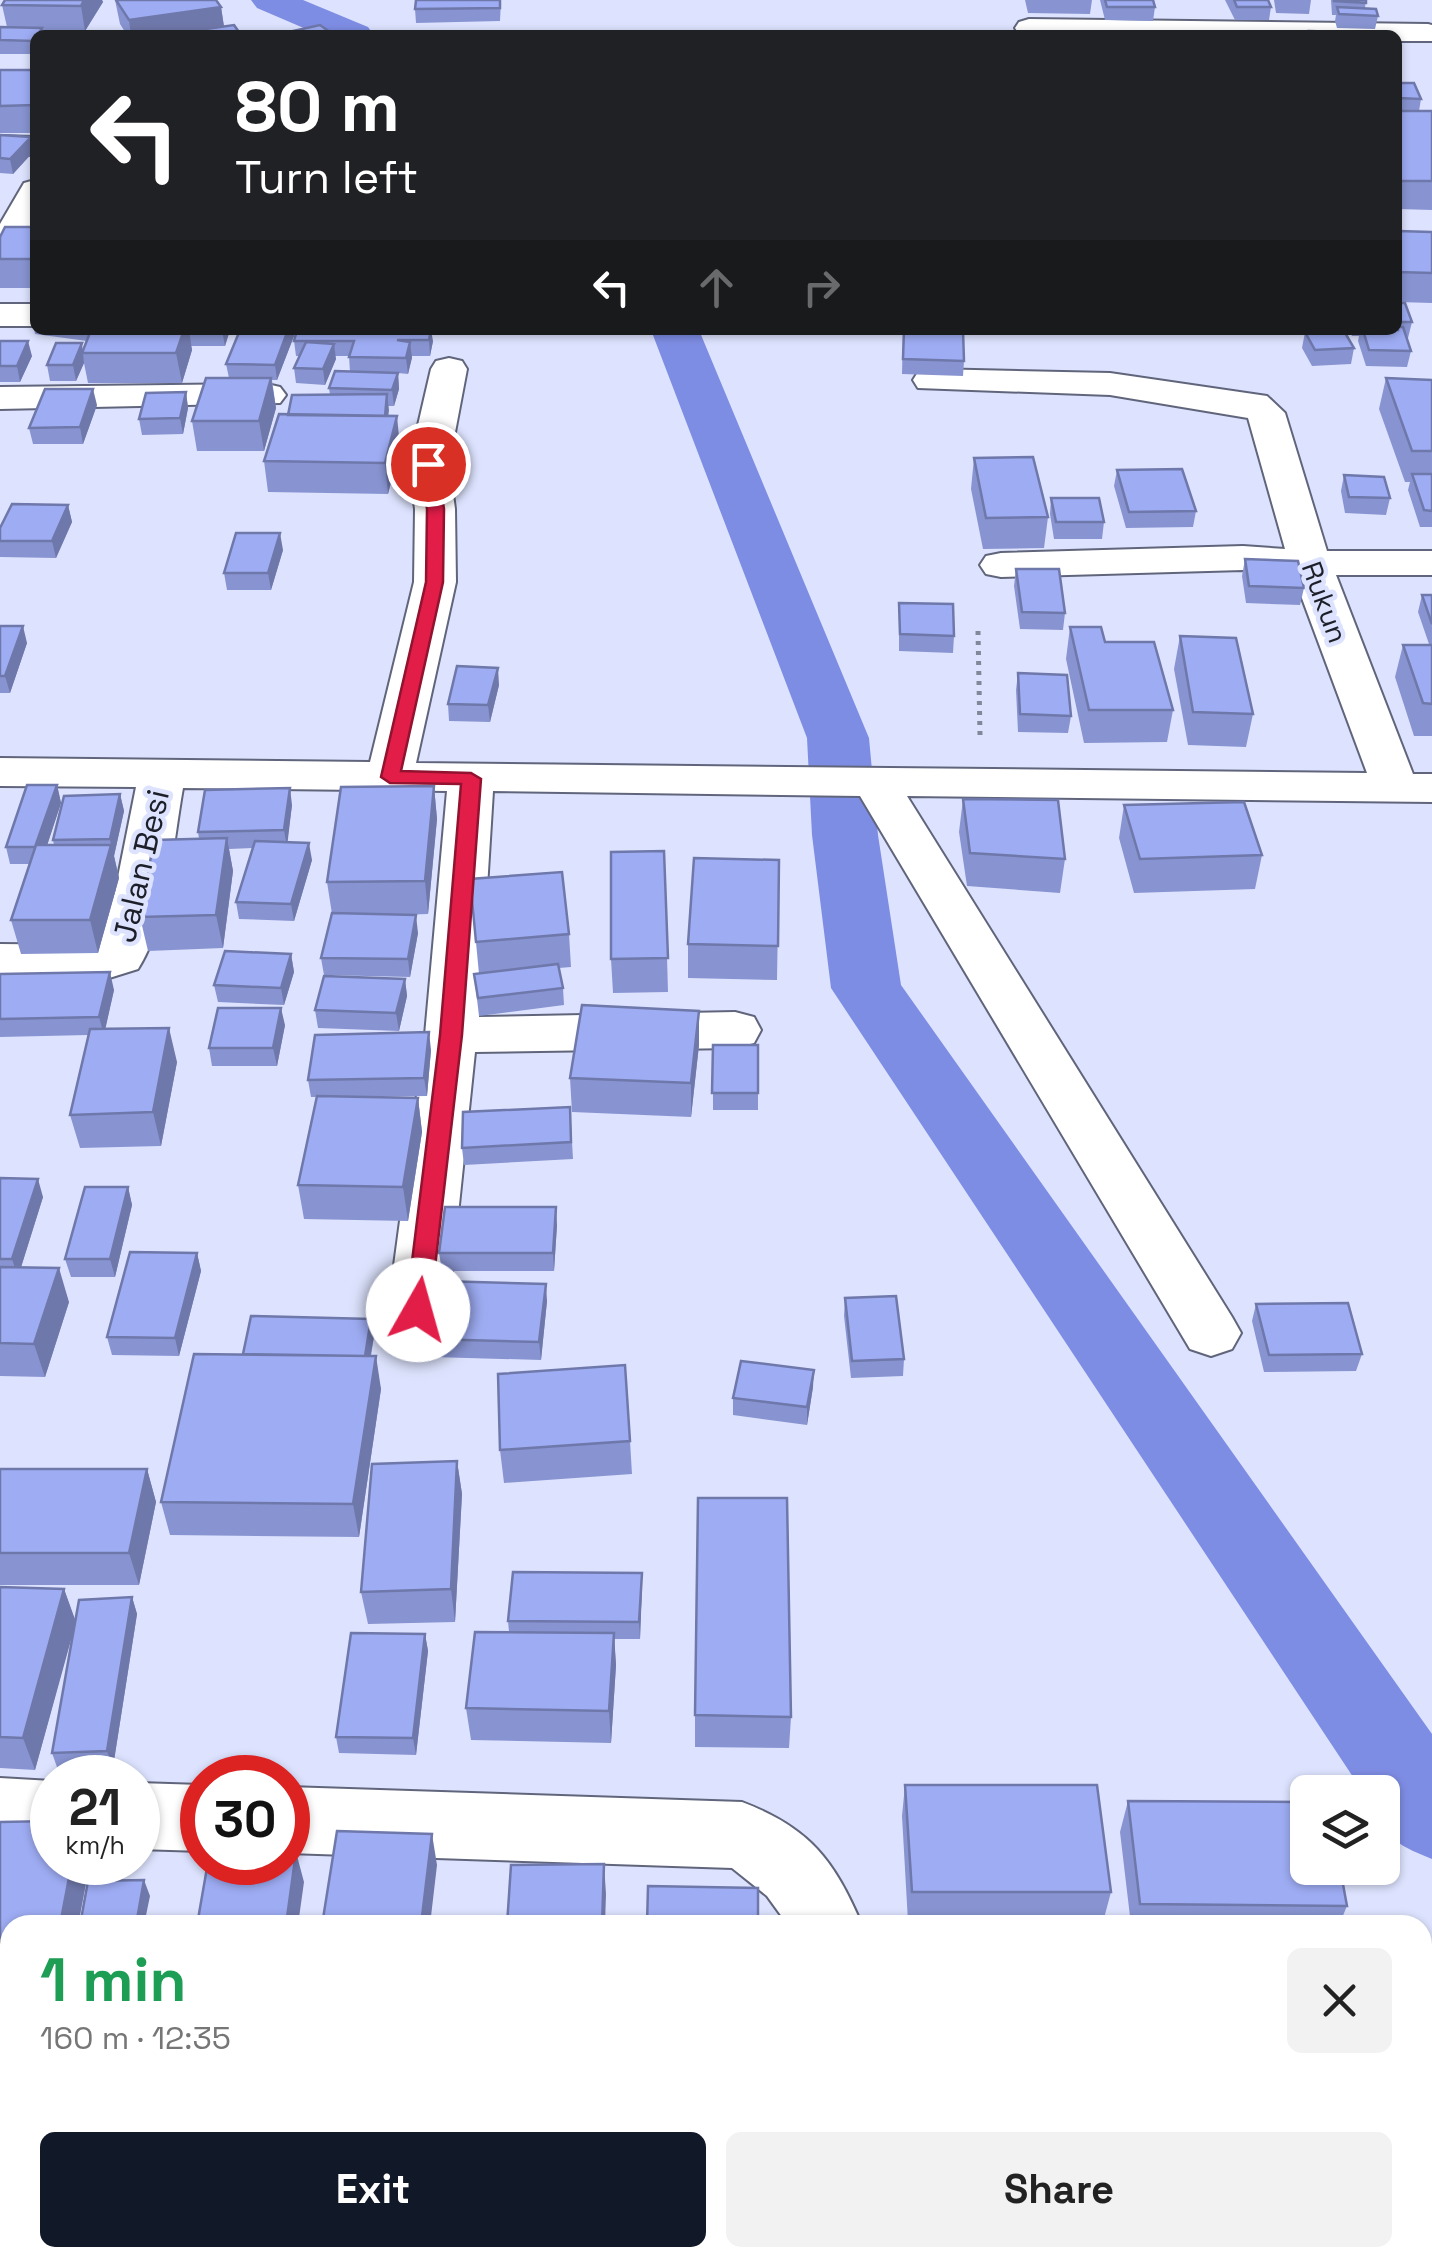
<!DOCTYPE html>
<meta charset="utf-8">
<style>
:root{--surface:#fff;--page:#f2f2f2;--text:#222;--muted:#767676;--accent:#111827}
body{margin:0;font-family:"Space Grotesk",sans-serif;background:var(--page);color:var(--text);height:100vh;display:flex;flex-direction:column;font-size:38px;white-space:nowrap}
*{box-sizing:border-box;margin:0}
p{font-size:32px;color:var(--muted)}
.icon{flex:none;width:55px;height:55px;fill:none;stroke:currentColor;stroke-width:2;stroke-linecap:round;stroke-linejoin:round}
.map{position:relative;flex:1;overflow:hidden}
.drawer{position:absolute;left:0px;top:1915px;width:1432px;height:352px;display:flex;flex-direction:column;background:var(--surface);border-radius:30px 30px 0 0;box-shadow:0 2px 8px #0004}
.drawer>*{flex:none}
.guide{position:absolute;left:30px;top:30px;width:1372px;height:305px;border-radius:15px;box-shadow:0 2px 8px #0004;background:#202124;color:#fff;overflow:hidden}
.buttons{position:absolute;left:1290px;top:1775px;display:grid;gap:20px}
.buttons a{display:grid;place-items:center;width:110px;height:110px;border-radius:15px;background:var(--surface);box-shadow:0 2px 8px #0004;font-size:50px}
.speed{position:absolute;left:30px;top:1755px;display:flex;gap:20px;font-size:50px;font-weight:700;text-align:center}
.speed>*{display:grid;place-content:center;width:130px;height:130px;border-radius:50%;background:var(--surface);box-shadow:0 2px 8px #0004;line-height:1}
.speed small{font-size:25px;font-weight:400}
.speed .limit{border:15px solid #d22;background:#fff;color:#111}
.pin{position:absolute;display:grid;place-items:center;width:85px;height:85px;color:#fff;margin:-42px;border:5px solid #fff;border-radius:50%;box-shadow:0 2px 10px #0007}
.me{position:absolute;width:110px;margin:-55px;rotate:7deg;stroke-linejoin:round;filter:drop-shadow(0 0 8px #0008)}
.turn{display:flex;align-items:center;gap:35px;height:210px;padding:0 40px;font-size:45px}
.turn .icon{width:130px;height:130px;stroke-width:2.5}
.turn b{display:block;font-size:70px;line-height:85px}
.lanes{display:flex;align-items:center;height:95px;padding:0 40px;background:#0003;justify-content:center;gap:50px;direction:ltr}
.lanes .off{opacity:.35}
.round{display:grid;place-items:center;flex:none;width:105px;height:105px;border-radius:15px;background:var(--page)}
.headline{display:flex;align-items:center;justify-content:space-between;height:170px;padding:0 40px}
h1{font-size:60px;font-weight:600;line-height:75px;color:#1e9e55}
.primary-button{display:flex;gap:20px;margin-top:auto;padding:20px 40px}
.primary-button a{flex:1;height:115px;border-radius:15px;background:var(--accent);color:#fff;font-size:40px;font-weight:600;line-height:115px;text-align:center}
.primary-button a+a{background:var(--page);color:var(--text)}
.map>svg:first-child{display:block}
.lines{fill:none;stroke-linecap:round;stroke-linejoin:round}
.canal{fill:#7e8de4;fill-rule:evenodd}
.minor-casing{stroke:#60657c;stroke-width:4}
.path{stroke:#83879a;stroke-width:5;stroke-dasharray:4 6;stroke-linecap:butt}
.minor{fill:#fff;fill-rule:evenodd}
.wall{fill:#8894d1}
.shaded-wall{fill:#6f78aa}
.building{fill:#9eacf3;stroke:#6f78aa;stroke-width:2.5}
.route{fill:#e11d48;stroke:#92132f;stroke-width:2.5}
.labels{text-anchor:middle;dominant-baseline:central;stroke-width:9;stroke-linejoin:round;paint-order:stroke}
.far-street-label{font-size:28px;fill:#1d1f28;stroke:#dde3fe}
.street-label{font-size:32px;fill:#1d1f28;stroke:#dde3fe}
</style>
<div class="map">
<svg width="1432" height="2266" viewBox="0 0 1432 2266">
<rect width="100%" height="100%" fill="#dde3fe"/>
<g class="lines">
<!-- canal -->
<path class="canal" d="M251 0H303L368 27 374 35H320L257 8Z
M651 330H699L869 738 878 835 901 985 1432 1734V1859C1392 1843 1382 1837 1382 1792H1363L831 988 812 835 807 738Z"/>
<!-- minor casing -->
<g class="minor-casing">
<path id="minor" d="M1029 19 1428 24 1432 25V41H1398V35L1019 34 1015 28 1019 22Z
M0 136 35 137V155L0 154Z
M35 180V221L12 262 0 265V224L24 183Z
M0 304H35V326H0Z
M449 358 462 361 467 369 449 464 455 509 456 582 416 763 1367 773 1293 574 1243 570 1001 577 986 574 980 565 986 556 1001 553 1243 546 1285 549 1248 418 1110 395 918 388 913 380 918 372 931 369 1110 373 1267 396 1285 413 1327 551H1432V575H1336L1413 774H1432V802L907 796 1232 1317 1241 1333 1232 1349 1211 1356 1190 1349 860 796 493 791 479 1017 735 1012 754 1017 761 1030 754 1043 735 1048 475 1052 448 1310 439 1326 418 1333 397 1326 388 1310 425 1035 447 791 183 788C173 843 168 922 138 969L106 979 0 978V944L98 945 115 892 136 787 0 786V758L370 762 414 582 415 509 409 464 431 369 436 361Z
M267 384 280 387 286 395 280 403 0 409V387Z
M0 1778 52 1781V1845L0 1844Z
M138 1783 202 1785V1851L138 1849Z
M288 1787 742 1802C810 1828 834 1860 862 1925H788L767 1896 732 1868 288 1853Z
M834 2258H916L917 2266H835Z"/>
</g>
<!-- path -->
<path class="path" d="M978 631 980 735"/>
<!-- minor -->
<use href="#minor" class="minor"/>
</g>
<!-- wall -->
<path class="wall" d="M5 0H102L103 2 85 31H43L35 35V54H0V27H7L2 5Z
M115 0H216L221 7 224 27 241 35H127L120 24Z
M501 0 500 21 416 23 415 9Z
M1025 0H1092L1090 14 1028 13Z
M1100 0H1153L1155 7 1153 21 1105 20Z
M1225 0H1268L1271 7 1269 20H1235Z
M1274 0H1311L1309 14 1276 13Z
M1331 0H1366L1365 8 1378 16 1375 29 1337 28 1335 21 1336 15H1332Z
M0 70H35V133H0Z
M1398 83 1421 99 1419 111H1432V210L1398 209Z
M0 135 34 151 13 174 0 173Z
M35 227V288H0V237Z
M1398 231 1432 232V303L1398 302Z
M1398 303 1412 322 1408 338H1406L1411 351 1407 367 1366 366 1358 341 1359 336H1352L1350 330H1398Z
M35 315V330H230L225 346H191L192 350 182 383H88L84 363 76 381H50L47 365 84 349 87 341 35 334 32 318Z
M297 330 433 341 430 356H412L408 374 398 373 399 389 394 406H388V416L400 447 388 494 268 492 264 461 288 415 330 395 329 388 350 372 349 356H335L336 359 325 385 296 383 294 368 299 356H296L294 341Z
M903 330 964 361 963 376 902 374Z
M1305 332 1354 348 1351 364 1312 366 1302 348Z
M294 336 277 380H272L276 408 264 451H197L192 421 229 378 226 364Z
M0 341 32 356 20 382H0Z
M1386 378 1432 380V527H1420L1408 490 1410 482H1405L1379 409Z
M186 392 188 408 183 434 142 435 139 419Z
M97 405 83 444H33L29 428Z
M974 458 1048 517 1044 548 983 549 971 489Z
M1117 470 1196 511 1193 527 1126 528 1114 486Z
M1344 475 1390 498 1386 515 1345 513 1341 491Z
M1051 498 1104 522 1102 539H1054L1050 514Z
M68 505 72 522 56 558 0 557V528Z
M283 550 271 590H227L224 573Z
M1245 559 1304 588 1300 605 1246 603 1242 576Z
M1016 569 1065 613 1063 630 1020 629 1014 586Z
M1422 595H1432V644H1429L1418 612Z
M899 603 954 636 953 653 899 651Z
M0 626 27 643 10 693H0Z
M1070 627 1173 710 1167 742 1084 743 1066 659Z
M1180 636 1253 714 1246 747 1188 745 1174 669Z
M1403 645H1432V736H1414L1395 677Z
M1018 673 1071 716 1068 733 1018 732 1016 690Z
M499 685 490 722 449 721 448 704Z
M57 785 61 803 47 845H54L53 840 120 794 124 811 114 856 119 878 98 953 21 954 11 920 29 864H10L6 847Z
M434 786 437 819 428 914 395 915 418 933 410 977 324 975 321 958 332 914 327 882Z
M963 799 1065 859 1060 893 967 886 959 832Z
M292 805 287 842 312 860 294 921 239 919 236 902 253 848 229 849 233 871 223 948 148 951 140 917 199 839 198 832Z
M1124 805 1262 855 1255 889 1134 893 1119 838Z
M664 851 668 992 613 993 611 959Z
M779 860 777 980 688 978V944Z
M470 879 569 934 571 967 559 968 563 988 564 1005 479 1016 474 974H479Z
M291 954 294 972 284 1005 218 1002 214 985Z
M0 974 114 990 105 1029 177 1062 161 1146 80 1148 70 1115 88 1035 0 1037Z
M405 979 407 996 399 1031 318 1028 315 1010Z
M699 1011V1045L691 1117 572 1112 570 1078Z
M285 1025 277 1066H212L209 1048Z
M713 1045H758V1110H713Z
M431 1050 427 1096 352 1097 418 1098 422 1132 408 1221 304 1219 298 1185 317 1097H311L308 1080Z
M570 1107 573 1159 464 1165 462 1148Z
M0 1178 43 1197 21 1267 69 1302 45 1377 0 1376Z
M128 1187 132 1205 115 1277H71L65 1259Z
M557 1225 554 1271H442L439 1253Z
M197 1253 201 1271 179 1356 112 1355 107 1337Z
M845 1298 904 1359 903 1376 851 1378 844 1316Z
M547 1301 541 1360 433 1357 431 1339Z
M1256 1304 1362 1354 1356 1371 1264 1372 1252 1321Z
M371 1319 374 1336 371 1356 381 1389 359 1537 170 1535 161 1502 243 1354Z
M813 1387 807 1425 733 1415V1398Z
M630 1441 632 1474 504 1483 500 1450Z
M457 1461 462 1494 455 1622 368 1624 361 1592Z
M0 1469H147L156 1502 139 1585H0Z
M642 1573 640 1639H614L616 1665 611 1743 471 1740 466 1708 509 1632 508 1621Z
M0 1587 64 1589 75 1621 132 1597 137 1614 113 1767 58 1770 52 1753 75 1623 35 1770 0 1768Z
M425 1634 428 1651 416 1755 339 1753 336 1737Z
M695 1715 791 1717 789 1748 695 1747Z
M905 1785 1111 1892 1103 1922H908L902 1816Z
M1128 1801 1347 1906 1339 1925H1131L1120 1832Z
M0 1822 52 1862H90L78 1925H10V2067H0Z
M0 2075H10L9 2215H0Z
M1422 2082H1432V2229L1422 2230Z
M932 2258H1154L1155 2266H933Z
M1197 2258H1297L1298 2266H1199Z"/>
<!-- shaded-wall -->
<path class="shaded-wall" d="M84 0H102L103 2 85 31 81 6Z
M221 7 225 33 199 30 200 35H131L129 20Z
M31 137 34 151 13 174 10 159Z
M184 330H189L192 350 182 383 176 353Z
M222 330H230L225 346Z
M288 330H294V336L277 380 275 365Z
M431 330 433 341 430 356 429 340Z
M28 341 32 356 20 382 17 366Z
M410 342 412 358 408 374 406 358Z
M82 343 84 363 76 381 73 365Z
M334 344 336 359 325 385 323 369Z
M398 373 399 389 394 406 392 390Z
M271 378 276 408 264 451 259 421Z
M93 389 97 405 83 444 80 427Z
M186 392 188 408 183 434 180 418Z
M387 394 389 410 386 434 384 418Z
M397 416 400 447 388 494 385 463Z
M68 505 72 522 56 558 52 541Z
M280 533 283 550 271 590 268 573Z
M23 626 27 643 10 693 5 676Z
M498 668 499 685 490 722 488 705Z
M57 785 61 803 41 864 36 847Z
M434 786 437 819 428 914 425 881Z
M290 788 292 805 287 847 284 830Z
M120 794 124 811 114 856 119 878 98 953 90 920 111 845 110 839Z
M227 838 233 871 223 948 216 915Z
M309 843 312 860 294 921 291 904Z
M416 915 418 933 410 977 408 959Z
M291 954 294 972 284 1005 281 988Z
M110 972 114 990 104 1035 99 1017Z
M405 979 407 996 399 1031 396 1013Z
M281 1008 285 1025 277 1066 273 1048Z
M699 1011V1045L691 1117V1083Z
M169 1028 177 1062 161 1146 153 1112Z
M429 1032 431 1050 427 1096 424 1078Z
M418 1098 422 1132 408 1221 403 1187Z
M38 1179 43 1197 18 1277 12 1259Z
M128 1187 132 1205 115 1277 110 1259Z
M556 1207 557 1225 554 1271 553 1253Z
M197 1253 201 1271 179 1356 175 1338Z
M59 1268 69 1302 45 1377 34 1344Z
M546 1284 547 1301 541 1360 539 1342Z
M371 1319 374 1336 366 1381 363 1364Z
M376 1356 381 1389 359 1537 353 1504Z
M814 1370 813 1387 807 1425V1407Z
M457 1461 462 1494 455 1622 451 1589Z
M147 1469 156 1502 139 1585 129 1553Z
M642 1573V1590L640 1639 639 1622Z
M64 1589 76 1622 35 1770 23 1738Z
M132 1597 137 1614 113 1767 107 1751Z
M614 1633 616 1665 611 1743 609 1711Z
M425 1634 428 1651 416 1755 413 1738Z
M432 1834 437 1865 430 1925H421Z
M296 1852 304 1882 298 1925H286Z
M72 1862H90L78 1925H60Z
M604 1864 606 1894 605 1925H602Z
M144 1880 150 1896 144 1925H136Z
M10 2116V2209L9 2215 0 2200V2160Z
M364 2258H376L374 2266H363Z"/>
<!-- building -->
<path class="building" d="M5 0H84L81 6 2 5Z
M116 0H216L221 7 129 20Z
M416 0H500V8L415 9Z
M1105 0H1153L1155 7H1107Z
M1234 0H1268L1271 7H1237Z
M1334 0H1366V3L1334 1Z
M1337 7 1376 9 1378 16 1339 14Z
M234 25 241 35H202L199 30Z
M320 25 334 35H275Z
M0 27 42 28 38 35H35L34 41 0 40Z
M1309 31 1339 32 1340 35H1310Z
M1122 33H1144L1145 35H1123Z
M0 70H35L34 105 0 106Z
M1398 83H1414L1421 99 1398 98Z
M1398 111H1432V181H1398Z
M0 135 31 137 10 159 0 158Z
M5 227H35V259H0V237Z
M1398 231 1432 232V273L1398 272Z
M1398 303H1405L1412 322H1398Z
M1398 327H1403L1411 351 1369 350 1363 330H1398Z
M91 330H184L176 353H82Z
M240 330H288L275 365 226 364Z
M297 330H431L429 340H397L410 342 406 358 349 357 354 341H294Z
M904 330H963L964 361 903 359Z
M1344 331 1354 348 1315 350 1305 332Z
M0 341H28L17 366H0Z
M306 342 334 344 323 369 294 368Z
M56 343H82L73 365H47Z
M335 371 398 373 392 390 329 388Z
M206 378H271L259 421H192Z
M1386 378 1432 380V451H1412Z
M45 389H93L80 427 29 428Z
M186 392 180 418 139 419 146 393Z
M387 394 385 416 288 415 292 395Z
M279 414 397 416 385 463 264 461Z
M1033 457 1048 517 986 518 974 458Z
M1182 469 1196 511 1129 512 1117 470Z
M1412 474H1432V511L1424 510Z
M1344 475 1384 477 1390 498 1349 497Z
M1051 498H1099L1104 522H1056Z
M12 504 68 505 52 541H0V528Z
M236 533H280L268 573H224Z
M1245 559 1298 561 1304 588 1249 586Z
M1016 569H1059L1065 613 1022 612Z
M1422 595H1432V624Z
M899 603 953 604 954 636 900 634Z
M0 626H23L5 676H0Z
M1070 627H1101L1105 642H1154L1173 710H1089Z
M1180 636 1236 638 1253 714 1193 712Z
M1403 645H1432V704L1423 703Z
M457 666 498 668 488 705 448 704Z
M1018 673 1067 675 1071 716 1020 714Z
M27 785H57L35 847H6Z
M434 786 425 881 327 882 341 787Z
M290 788 284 830 198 832 205 790Z
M120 794 110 839 53 840 64 796Z
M963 799 1058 800 1065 859 970 853Z
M1244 802 1262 855 1140 859 1124 805Z
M227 838 216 915 140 917 154 840Z
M255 841 309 843 291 904 236 902Z
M36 845H111L90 920H11Z
M664 851 668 958 611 959V852Z
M694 858 779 860 778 946 688 944Z
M562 872 569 934 476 942 470 879Z
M332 913 416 915 408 959 321 958Z
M225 951 291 954 281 988 214 985Z
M558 964 563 988 478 998 474 974Z
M110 972 99 1017 0 1019V974Z
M324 976 405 979 396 1013 315 1010Z
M582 1005 699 1011 691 1083 570 1078Z
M218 1008H281L273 1048H209Z
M169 1028 153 1112 70 1115 90 1029Z
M429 1032 424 1078 308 1080 315 1035Z
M713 1045H758V1093H712Z
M317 1096 418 1098 403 1187 298 1185Z
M570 1107 571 1142 462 1148 463 1112Z
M0 1178 38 1179 12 1259H0Z
M85 1187H128L110 1259H65Z
M445 1207H556L553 1253H439Z
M130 1252 197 1253 175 1338 107 1337Z
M0 1267 59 1268 34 1344 0 1343Z
M440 1281 546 1284 539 1342 431 1339Z
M896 1296 904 1359 852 1361 845 1298Z
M1348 1303 1362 1354 1269 1355 1256 1304Z
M251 1316 371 1319 365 1356 243 1354Z
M194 1354 376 1356 353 1504 161 1502Z
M741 1361 814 1370 807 1407 733 1398Z
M625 1365 630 1441 500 1450 498 1374Z
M457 1461 451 1589 361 1592 372 1464Z
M0 1469H147L129 1553H0Z
M698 1498H787L791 1717 695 1715Z
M513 1572 642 1573 639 1622 508 1621Z
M0 1587 64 1589 23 1738 0 1737Z
M132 1597 107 1751 52 1753 79 1600Z
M475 1632 614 1633 609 1711 466 1708Z
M351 1633 425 1634 413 1738 336 1737Z
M905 1785H1097L1111 1892H912Z
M1128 1801 1308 1802V1868H1340L1347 1906 1140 1904Z
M52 1821V1862H72L60 1925H10V2039H0V1822Z
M337 1831 432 1834 421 1925H322Z
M288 1852H296L286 1925H197L208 1862H288Z
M604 1864 602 1925H507L511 1865Z
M144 1880 136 1925H80L88 1881Z
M648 1886 758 1888V1925H647Z
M0 2075H10V2116L0 2160Z
M1422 2082H1432V2203L1422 2204Z
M274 2258H364L363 2266H272Z
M442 2258H675V2266H441Z
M939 2258H1154L1155 2266H940Z
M1212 2258H1297L1298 2266H1213Z"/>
<!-- route -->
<path class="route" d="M428 459 437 464 444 509 443 582 401 771 471 773 481 779 462 1035 430 1310 427 1316H410L406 1310 440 1035 461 784 390 783 381 777 426 582 427 509 420 464Z"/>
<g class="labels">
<!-- far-street labels -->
<g class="far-street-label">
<text transform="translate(1325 602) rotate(70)">Rukun</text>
</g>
<!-- street labels -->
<g class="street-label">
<text transform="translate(141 866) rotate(-77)">Jalan Besi</text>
</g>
</g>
</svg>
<div class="buttons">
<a><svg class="icon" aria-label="layers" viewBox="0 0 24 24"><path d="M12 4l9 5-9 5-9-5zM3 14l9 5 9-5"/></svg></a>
</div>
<div class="speed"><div>21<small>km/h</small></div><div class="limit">30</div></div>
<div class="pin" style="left:428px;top:464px;background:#d93025"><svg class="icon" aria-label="arrive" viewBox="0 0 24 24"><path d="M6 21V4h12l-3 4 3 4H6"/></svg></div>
<svg class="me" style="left:418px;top:1310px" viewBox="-20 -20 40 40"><circle r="19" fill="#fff"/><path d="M0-13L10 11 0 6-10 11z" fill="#e11d48"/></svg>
<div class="guide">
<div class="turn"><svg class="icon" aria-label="left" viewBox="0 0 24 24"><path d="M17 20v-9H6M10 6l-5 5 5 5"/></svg><div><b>80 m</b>Turn left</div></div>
<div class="lanes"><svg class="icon" aria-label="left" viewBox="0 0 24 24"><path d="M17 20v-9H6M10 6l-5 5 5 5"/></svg><svg class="icon off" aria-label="ahead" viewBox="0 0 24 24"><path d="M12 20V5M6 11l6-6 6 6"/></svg><svg class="icon off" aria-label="right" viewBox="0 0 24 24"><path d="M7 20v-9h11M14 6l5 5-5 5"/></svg></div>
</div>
<section class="drawer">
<div class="headline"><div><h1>1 min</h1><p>160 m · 12:35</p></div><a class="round"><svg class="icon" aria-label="close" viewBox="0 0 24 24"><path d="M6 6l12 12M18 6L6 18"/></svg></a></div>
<div class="primary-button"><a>Exit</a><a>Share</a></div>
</section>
</div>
